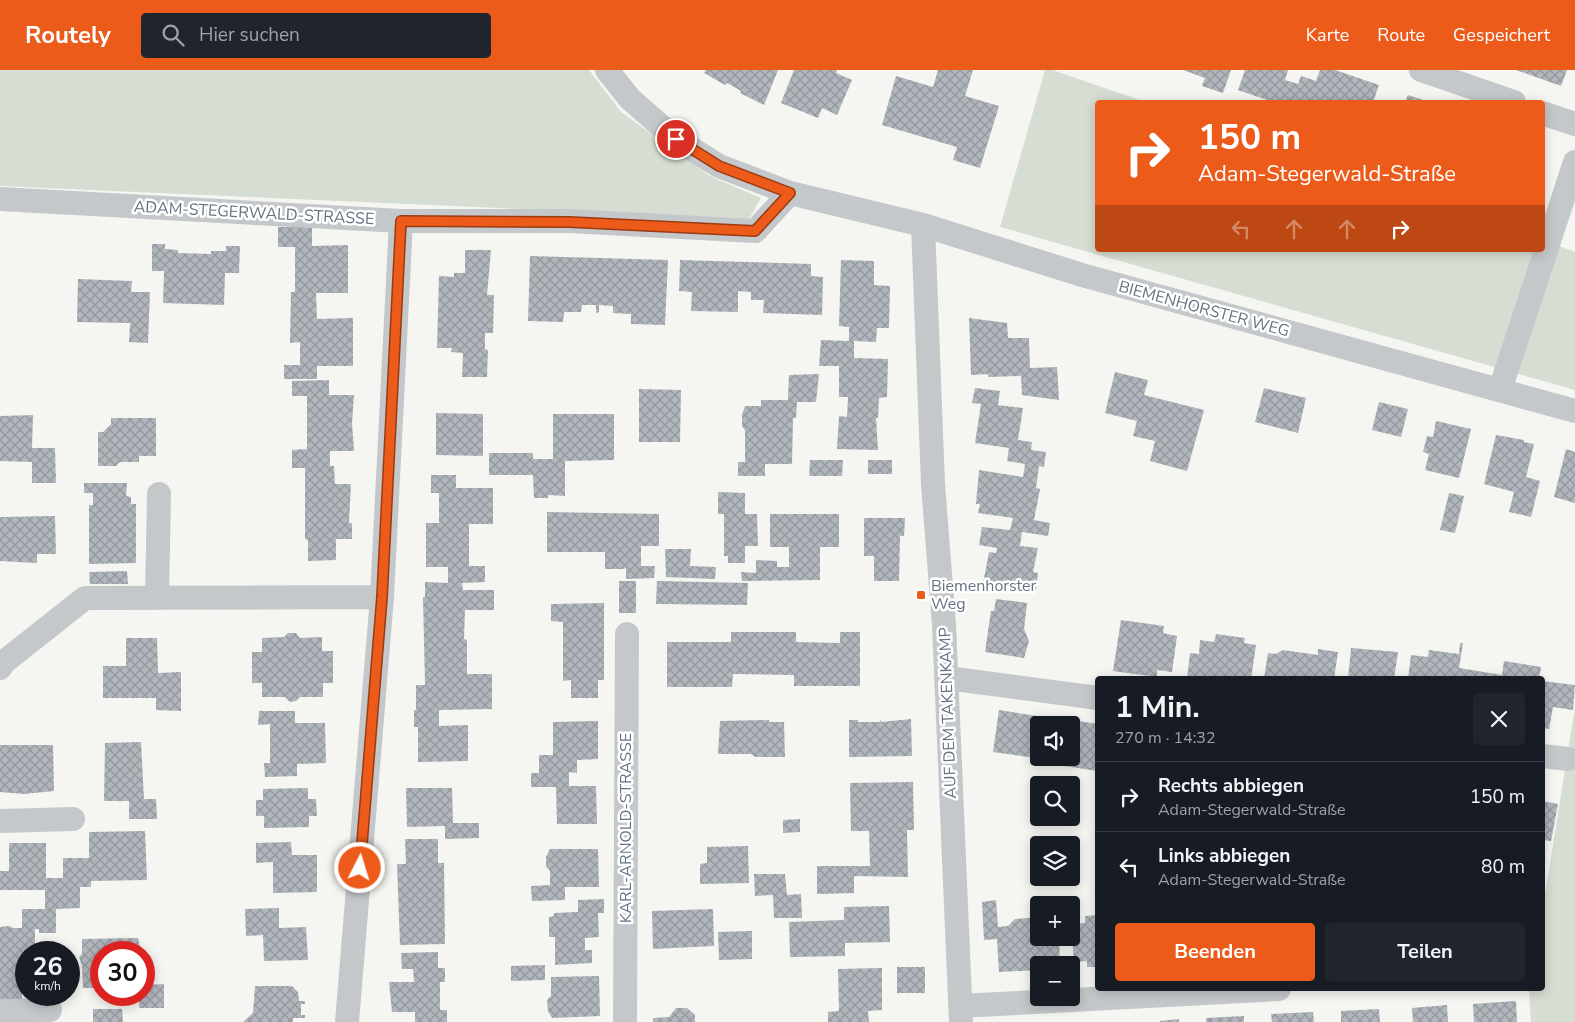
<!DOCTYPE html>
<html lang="de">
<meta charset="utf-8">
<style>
:root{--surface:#171b24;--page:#20242c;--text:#f1f3f6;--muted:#9ea1a6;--line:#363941;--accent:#ed5b1a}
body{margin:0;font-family:"Nunito Sans",sans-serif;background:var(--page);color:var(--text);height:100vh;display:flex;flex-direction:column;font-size:19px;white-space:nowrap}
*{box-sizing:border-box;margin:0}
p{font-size:16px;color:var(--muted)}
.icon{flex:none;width:28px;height:28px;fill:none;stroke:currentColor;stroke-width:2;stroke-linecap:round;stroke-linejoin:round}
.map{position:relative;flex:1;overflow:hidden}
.details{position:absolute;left:1095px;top:606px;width:450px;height:315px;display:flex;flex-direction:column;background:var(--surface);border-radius:5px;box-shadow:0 2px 12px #0003}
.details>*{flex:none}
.guide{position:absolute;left:1095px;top:30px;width:450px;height:152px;border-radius:5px;box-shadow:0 2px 12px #0003;background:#ed5b1a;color:#fff;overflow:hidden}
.buttons{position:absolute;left:1030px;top:646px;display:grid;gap:10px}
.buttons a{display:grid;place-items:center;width:50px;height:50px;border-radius:5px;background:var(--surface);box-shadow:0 2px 12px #0003;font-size:25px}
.speed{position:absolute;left:15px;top:871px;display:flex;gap:10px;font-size:25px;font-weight:700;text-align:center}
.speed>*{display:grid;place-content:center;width:65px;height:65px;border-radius:50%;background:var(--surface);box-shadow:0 2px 12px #0003;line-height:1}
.speed small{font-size:12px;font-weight:400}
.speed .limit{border:8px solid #d22;background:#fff;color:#111}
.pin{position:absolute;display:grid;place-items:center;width:42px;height:42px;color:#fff;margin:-21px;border:2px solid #fff;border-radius:50%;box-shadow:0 1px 5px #0007}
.me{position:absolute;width:55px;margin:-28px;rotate:5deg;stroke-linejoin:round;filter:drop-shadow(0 0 4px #0008)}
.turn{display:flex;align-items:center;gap:18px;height:105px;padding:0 20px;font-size:22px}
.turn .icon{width:65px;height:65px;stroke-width:2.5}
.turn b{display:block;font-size:35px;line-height:42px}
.lanes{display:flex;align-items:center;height:48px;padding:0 20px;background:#0003;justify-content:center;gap:25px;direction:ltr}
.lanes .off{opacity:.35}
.round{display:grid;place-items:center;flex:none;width:52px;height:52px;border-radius:5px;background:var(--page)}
.overview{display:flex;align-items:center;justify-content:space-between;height:85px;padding:0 20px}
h1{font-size:30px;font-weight:700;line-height:38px}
.button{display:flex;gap:10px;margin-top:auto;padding:10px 20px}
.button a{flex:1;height:58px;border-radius:5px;background:var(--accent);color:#fff;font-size:20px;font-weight:700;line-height:58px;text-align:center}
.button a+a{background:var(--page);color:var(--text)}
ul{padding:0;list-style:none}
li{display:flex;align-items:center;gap:15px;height:70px;padding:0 20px;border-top:1px solid var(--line)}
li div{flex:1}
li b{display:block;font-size:19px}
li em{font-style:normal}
header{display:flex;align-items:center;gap:30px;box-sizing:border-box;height:70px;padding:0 25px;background:var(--accent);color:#fff}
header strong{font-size:24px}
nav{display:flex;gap:28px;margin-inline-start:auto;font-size:18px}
.search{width:350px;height:45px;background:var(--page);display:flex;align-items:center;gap:12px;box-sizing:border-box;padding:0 18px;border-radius:5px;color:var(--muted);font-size:19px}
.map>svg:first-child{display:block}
.green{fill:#d6ddd2}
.building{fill:url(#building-cross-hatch)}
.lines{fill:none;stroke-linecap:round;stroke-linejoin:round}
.street{stroke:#c5c8cb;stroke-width:24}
.route-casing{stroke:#9a3b11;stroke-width:12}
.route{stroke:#ed5b1a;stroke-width:9}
.poi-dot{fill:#ed5b1a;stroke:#fff;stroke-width:2}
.labels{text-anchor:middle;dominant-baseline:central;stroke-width:5;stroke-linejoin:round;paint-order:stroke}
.street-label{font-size:16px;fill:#637384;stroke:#fff}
.poi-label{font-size:16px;fill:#637384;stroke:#fff;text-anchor:start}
</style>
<header>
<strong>Routely</strong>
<div class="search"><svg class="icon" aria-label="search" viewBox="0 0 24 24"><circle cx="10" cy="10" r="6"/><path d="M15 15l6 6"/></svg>Hier suchen</div>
<nav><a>Karte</a><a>Route</a><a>Gespeichert</a></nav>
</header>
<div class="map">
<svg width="1575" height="952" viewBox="0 0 1575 952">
<defs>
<pattern id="building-cross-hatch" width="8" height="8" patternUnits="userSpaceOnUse" patternTransform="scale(1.25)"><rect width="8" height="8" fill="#b0b6bc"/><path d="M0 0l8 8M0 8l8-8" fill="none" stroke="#93989e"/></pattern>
</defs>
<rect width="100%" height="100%" fill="#f5f6f1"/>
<!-- green -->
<path class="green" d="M0 0H589L621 42 710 106 761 128 749 149 0 116Z
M1045 0H1052L1146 32H1098V180H1542L1543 170 1575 182V320L1000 157Z
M1575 637V952H1531L1529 919H1542L1543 838Z"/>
<!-- building -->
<path class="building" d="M706 0H778L764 35 740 23 741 21 727 13 725 15 704 3Z
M794 0H837L836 3 852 10 837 45 822 38 818 48 781 33Z
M938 0H973L965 26 999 36 980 98 953 90 957 77 882 55 896 6 933 17Z
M1183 0H1231L1223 23 1202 16 1205 8Z
M1245 0H1288L1285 10 1298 14 1301 6 1316 11 1320 0H1335L1379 15 1373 32H1266L1267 30 1238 20Z
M1516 0H1567L1561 16Z
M1408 25 1429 32H1405Z
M278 157H312V176L348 175V223H316L317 249 353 248V296H317V309H284V295H300V272L290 273 291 222H295V177H278Z
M152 174H165V179L178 180V183L211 184V181H226V176H240L239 203H225L224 235 163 233 164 201H152Z
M465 180H491L487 225H494L493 263H485V279L488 280 487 307H462L463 283 451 282 452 278H437L439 206 454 207V203H465Z
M530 186 668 190 665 255 631 254V244L613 243V236L599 235V242L596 243V235H582L581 242H564L563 252 528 251Z
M680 190 811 194V206L823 207 822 245 763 243 764 230H751V222L738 221V242L691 241 692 222 679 221Z
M841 190 874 191V215L890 216 889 258H877L876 272 854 271V288L888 289 887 327 879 328 878 348H876L878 380 837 379 839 346 847 347 848 327H839V296H819L821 270 849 271V257L839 256Z
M78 209 132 211 131 222H150L148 273 129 272 130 253 77 252Z
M969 248 1007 253 1008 268H1029L1030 298 1057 297 1059 330 1022 325 1021 306 988 307V304L971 305Z
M1115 302 1148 310 1144 325 1204 340 1187 401 1150 391 1155 371 1133 366 1137 351 1105 343Z
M819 304 816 332H797L796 348H793L792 394H765V406H738V392H745V360L742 356V345L745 336H761V330H788L789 305Z
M329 310V325H354L352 353 354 381H330V396H334L335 414H351L349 453H352V469H336V490L308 491V470L305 469V398H292V380L307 379V326H292V311Z
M975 318 1000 321 998 335 1023 338 1018 370 1032 372 1031 380 1046 382 1044 397 1039 396 1036 418 1040 419 1034 450 1050 453 1048 466 1022 462 1020 476 1038 478 1033 502 1038 503 1036 521 983 514 989 482 996 483 997 478 979 475 982 457 1010 460 1013 448 978 443 980 434H976L979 400 1023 407 1025 394 1007 391 1009 378 975 373 981 334 972 333Z
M1264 318 1306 328 1298 363 1255 352Z
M639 319 681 320 680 372H639Z
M1379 332 1408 339 1401 367 1372 360Z
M436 343 483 344V386L436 385Z
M553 344H614V390L565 391V426L548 425V428H534L533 405H489V383H533V389H553Z
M33 345 32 378H55L56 413H32V392L0 391V346Z
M111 348H156V386H139V392H120L116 396H98V362H103L111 354Z
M1436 351 1471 359 1459 408 1425 400 1429 384 1423 382 1427 366 1433 367Z
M1496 365 1524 370V372L1534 374 1526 407 1540 411 1531 447 1509 442 1514 422 1484 414Z
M1566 379 1575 382V433L1554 427Z
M810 390H843L842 406H809Z
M868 390H892V404H868Z
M431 405H456V418H493V454H469V496H485V512L462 513 463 520H494V540H465L464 569 467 570V604H492V639L439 640V656L468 655V691L418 692V657H414V640H416V615H425L423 527H425V512L448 513V497H426V453H439V423H431Z
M84 413H127L126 426 131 427V434H136V493L89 494V435H93V423H84Z
M718 422 745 423V444H757L758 476H745V493H728V486H724V444H718Z
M1449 423 1464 426 1455 463 1440 460Z
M547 442 659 444V476H641V496H655L654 508 626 509V497L624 499H605V482H547Z
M770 444H839V477H820V510L742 511 741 502 756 503V490L777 491V497H789V477H770Z
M55 446 56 484H37V493L0 491V447Z
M864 448H905L904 466H900L899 511H874V486H864Z
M665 479H691L690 496 716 497 715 509 666 507Z
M127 501 128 514H90L89 502Z
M619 511H636V543H619Z
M657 511 748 513 747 535 656 534Z
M996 529 1027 533 1024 559 1029 571 1024 588 985 582 991 541H994Z
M604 533V610H598V628H571V610L563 611V552L551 551V534Z
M1121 550 1164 556 1163 563 1177 566 1172 602 1157 600V607L1113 601Z
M731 562H796V572L840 573V562H860V616H794V605L733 604 732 617H667V572H731Z
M288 563H296L300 568 322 567V581H333V613H323V627H300L296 631 290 632 285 627H262V613H252V582H262V568L284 567Z
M1216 564 1245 568 1244 573 1256 575 1251 609H1187L1190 583 1199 584 1200 570 1214 572Z
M126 568H157L158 603 181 602V641L156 640V628H103V596H126Z
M1460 573H1463L1459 598 1502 605 1504 591 1541 597 1539 609H1408L1411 585 1428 587 1429 580 1459 584Z
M1351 578 1398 582 1394 609H1348Z
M1318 579 1338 582 1334 609H1264L1268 583 1276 584 1283 580 1318 585Z
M1542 611 1575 615 1573 640 1553 637 1549 659 1542 658Z
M999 640 1043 647 1042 655H1039V688H1052L1051 694 1035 692 1036 688 993 682Z
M259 641H295V653H325L326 693 297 694V706L265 707 264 693H270V654L258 655Z
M911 649 912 686 849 687V650H858V652H879L881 650V652Z
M769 650V652H784L785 687H755L751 684H718L720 651Z
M1071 650 1098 654V701L1064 696 1065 688H1071Z
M598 651V689L577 690V703L569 702V716H596L597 754H557L556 717H531V703H539V685H553V652Z
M141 672 144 729H156L157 749H129V731H104L105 673Z
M0 675H53L54 721 24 724 0 722Z
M913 712 914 760H907L908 807 854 806V823L817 824V796H870L869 761H851L850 713Z
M308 718V729H316L317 746H309V757L264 758V746H256V730H263V719Z
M406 718H452L453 753H479V768L445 769V756L407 757Z
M1542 731 1558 734 1551 771 1542 770Z
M800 749V762L783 763V750Z
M145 761 147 810 91 811V817H80V838L56 839V863H39V859H35V882H26V914H22V932H0V857L9 856 13 858H22V839H45V820H0V801H9V773H46V808H63V788H89V762Z
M405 769H438V793H444L445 874 400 875 397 794H406Z
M291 772 292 785H317V822L273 823V792L256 793V773Z
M748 776 749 813 700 814V794L707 793V777Z
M550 779H598L599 817H565V830L532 831 531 816 550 815V801L546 796V787Z
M754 804H785L787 825 801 824 802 848H774L773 825 755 826Z
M1071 827V835H1055V828Z
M604 829V843H598L599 867 585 868V880H592V893L555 895V867H549V847L554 846V843L578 842V830Z
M996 830 998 857 1008 856 1015 849 1039 847V868H1059L1060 895H1039V900L999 902 997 869 984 870 982 832Z
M889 836 890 872 845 873V886L790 887 789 852 844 850V837Z
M279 838V858L306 857 308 890 264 891 263 865 246 866 245 839Z
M713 839 714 876 653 879 652 841Z
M1098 845V897H1087V891L1074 892 1071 854 1085 853V846Z
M752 861V889L719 890 718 862Z
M138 868 141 882H101V918H83L82 896 79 887 82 884V869Z
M438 882V898H445V912H440V940H447V952H415V942H392L389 912H414L413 899H402L401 883Z
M545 895V910L511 911V896Z
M897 897H925V923H897Z
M882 898V940L868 941 869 952H828V942L839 941 838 899Z
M599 906 600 946 552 948 548 941 547 930 551 926V907Z
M164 914V938H139V925H144V915Z
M255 916H292L298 922 299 931H305V934H301V945H305V948H293V952H243L253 943Z
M1516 931 1517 952H1474L1473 934Z
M1447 935 1448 952H1413L1412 938Z
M676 938H687L695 945V952H653V948L669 947Z
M93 939H122L123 952H93Z
M1379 939 1380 952H1341V941Z
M1313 942 1314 952H1272L1271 944Z
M1244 946V952H1206V948Z
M1179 949V952H1160V951Z"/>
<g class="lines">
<!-- street -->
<path class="street" d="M607 0 630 29 676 69 719 96 790 123 923 155 1082 205 1575 341
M1421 0 1514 32
M1542 43 1575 54
M0 129 401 151H569L755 161 790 123
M923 155 933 414 944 555 961 952
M1500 320 1575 92
M157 527 159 424
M0 598 4 592 85 528 382 527
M947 608 1098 628
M1542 686 1568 689
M0 751 73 749
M960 936 1279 919
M0 941 50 940
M347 952 382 527 401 151
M625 952 627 564"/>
</g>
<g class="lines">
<!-- route casing -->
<g class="route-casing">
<path id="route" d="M360 798 382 527 401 151 569 152 755 161 790 123 719 96 676 69"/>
</g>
<!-- route -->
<use href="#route" class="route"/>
</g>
<!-- markers -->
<rect class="poi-dot" x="916" y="520" width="10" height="10" rx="2.5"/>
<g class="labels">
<!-- street labels -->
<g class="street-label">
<text transform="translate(254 143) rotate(3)">ADAM-STEGERWALD-STRASSE</text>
<text transform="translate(1204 239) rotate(15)">BIEMENHORSTER WEG</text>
<text transform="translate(948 643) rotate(-92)">AUF DEM TAKENKAMP</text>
<text transform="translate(626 758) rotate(-90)">KARL-ARNOLD-STRASSE</text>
</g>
<!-- poi labels -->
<g class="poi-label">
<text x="931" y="516">Biemenhorster<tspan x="931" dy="18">Weg</tspan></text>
</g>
</g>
</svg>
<div class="buttons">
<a><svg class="icon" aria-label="sound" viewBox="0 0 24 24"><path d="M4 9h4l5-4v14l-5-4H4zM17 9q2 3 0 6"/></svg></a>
<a><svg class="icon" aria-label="search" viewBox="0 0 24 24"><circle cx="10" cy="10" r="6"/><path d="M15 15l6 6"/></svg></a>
<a><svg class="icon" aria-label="layers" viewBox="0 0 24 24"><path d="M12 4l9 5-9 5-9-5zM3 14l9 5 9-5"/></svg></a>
<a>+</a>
<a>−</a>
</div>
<div class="speed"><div>26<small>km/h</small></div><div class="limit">30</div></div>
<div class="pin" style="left:676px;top:69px;background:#d93025"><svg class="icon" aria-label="arrive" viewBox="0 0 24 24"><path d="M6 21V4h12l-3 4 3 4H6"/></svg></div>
<svg class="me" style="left:360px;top:798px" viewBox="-20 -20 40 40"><circle r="17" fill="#ed5b1a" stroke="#fff" stroke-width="3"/><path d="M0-11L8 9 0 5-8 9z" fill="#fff"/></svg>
<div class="guide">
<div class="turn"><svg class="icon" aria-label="right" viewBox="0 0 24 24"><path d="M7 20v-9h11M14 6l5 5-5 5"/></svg><div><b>150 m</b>Adam-Stegerwald-Straße</div></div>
<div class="lanes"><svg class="icon off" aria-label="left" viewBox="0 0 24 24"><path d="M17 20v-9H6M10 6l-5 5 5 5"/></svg><svg class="icon off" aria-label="ahead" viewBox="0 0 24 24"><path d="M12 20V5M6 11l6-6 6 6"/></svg><svg class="icon off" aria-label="ahead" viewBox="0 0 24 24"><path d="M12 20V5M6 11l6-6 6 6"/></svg><svg class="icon" aria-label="right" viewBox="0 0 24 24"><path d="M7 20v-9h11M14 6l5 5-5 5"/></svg></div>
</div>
<section class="details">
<div class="overview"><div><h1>1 Min.</h1><p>270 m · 14:32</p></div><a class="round"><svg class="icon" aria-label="close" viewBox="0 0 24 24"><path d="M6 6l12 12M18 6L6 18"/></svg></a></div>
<ul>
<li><svg class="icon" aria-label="right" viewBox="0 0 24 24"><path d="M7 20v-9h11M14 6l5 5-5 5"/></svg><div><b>Rechts abbiegen</b><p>Adam-Stegerwald-Straße</p></div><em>150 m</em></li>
<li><svg class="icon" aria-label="left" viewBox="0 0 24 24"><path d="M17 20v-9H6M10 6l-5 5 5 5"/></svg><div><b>Links abbiegen</b><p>Adam-Stegerwald-Straße</p></div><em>80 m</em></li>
</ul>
<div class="button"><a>Beenden</a><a>Teilen</a></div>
</section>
</div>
